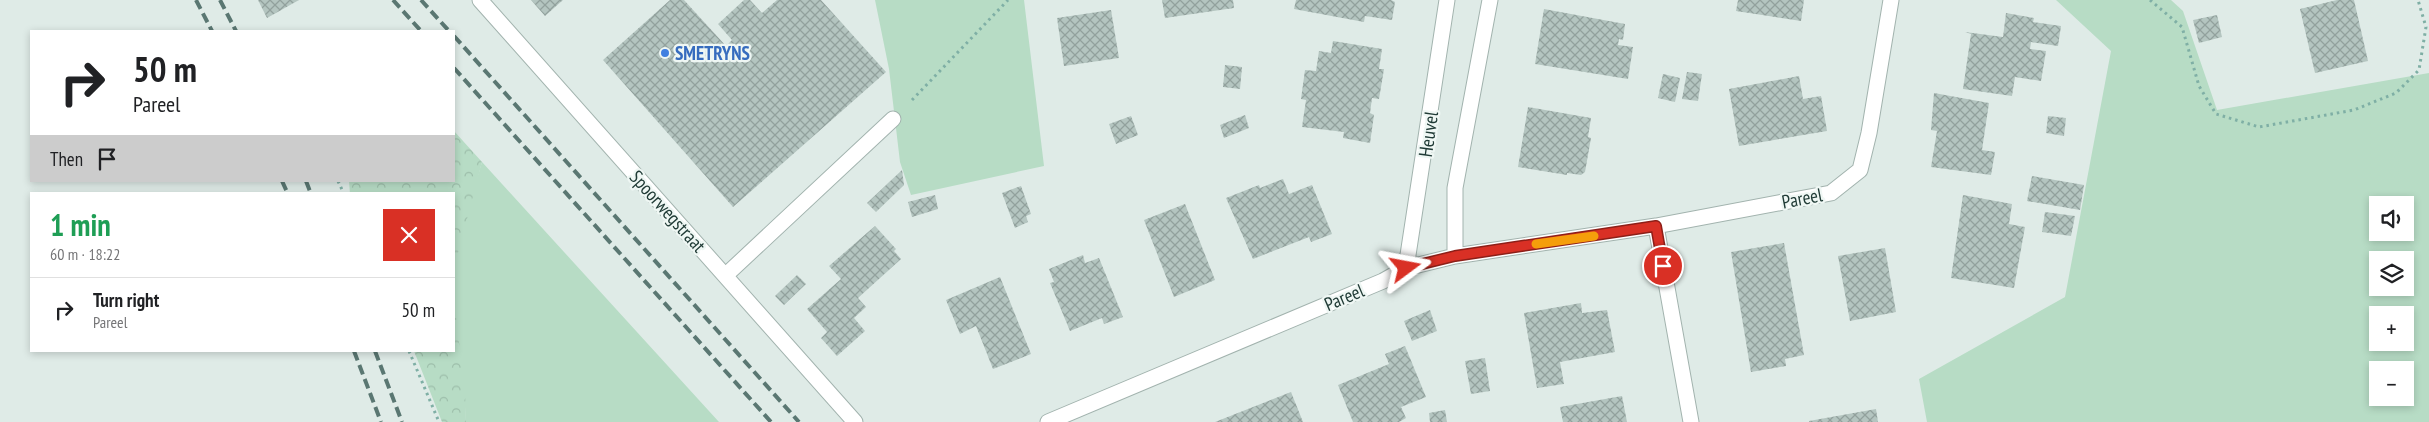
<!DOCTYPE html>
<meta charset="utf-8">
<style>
:root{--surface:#fff;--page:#f2f2f2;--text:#202124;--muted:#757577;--line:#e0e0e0}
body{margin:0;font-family:"PT Sans Narrow",sans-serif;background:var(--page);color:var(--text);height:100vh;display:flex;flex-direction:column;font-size:19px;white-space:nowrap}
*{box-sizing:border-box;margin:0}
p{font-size:16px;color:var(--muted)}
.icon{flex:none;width:28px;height:28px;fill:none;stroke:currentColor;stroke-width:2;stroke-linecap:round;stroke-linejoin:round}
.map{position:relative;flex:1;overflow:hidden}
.panel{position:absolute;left:30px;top:192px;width:425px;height:160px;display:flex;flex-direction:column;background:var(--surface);border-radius:0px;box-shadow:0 2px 8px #0003}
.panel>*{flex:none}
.guide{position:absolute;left:30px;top:30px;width:425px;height:152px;border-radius:0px;box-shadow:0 2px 8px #0003;background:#fff;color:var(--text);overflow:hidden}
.buttons{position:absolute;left:2369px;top:196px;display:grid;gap:10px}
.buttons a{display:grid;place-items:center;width:45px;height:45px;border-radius:0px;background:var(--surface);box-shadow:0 2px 8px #0003;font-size:25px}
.pin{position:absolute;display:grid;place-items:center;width:42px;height:42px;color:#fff;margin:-21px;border:2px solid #fff;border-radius:50%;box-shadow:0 1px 5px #0007}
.me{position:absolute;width:55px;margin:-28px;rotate:77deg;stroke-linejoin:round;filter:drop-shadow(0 0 4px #0008)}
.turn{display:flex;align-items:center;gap:18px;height:105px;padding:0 20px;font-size:22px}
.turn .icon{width:65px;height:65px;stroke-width:2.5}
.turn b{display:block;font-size:35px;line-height:42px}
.then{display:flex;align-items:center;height:48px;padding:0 20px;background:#0003;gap:10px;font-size:19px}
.round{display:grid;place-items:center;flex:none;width:52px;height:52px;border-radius:0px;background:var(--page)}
.head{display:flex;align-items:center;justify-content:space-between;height:85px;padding:0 20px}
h1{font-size:30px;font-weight:700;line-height:38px;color:#1e9e55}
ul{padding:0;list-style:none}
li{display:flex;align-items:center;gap:15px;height:65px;padding:0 20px;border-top:1px solid var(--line)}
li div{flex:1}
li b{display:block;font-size:19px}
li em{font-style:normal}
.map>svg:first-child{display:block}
.grass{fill:#b7dcc5;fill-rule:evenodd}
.forest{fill:url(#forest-crowns)}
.building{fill:url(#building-cross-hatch)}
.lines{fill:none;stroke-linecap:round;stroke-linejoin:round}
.service-casing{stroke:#a2b3ae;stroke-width:17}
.minor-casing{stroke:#a2b3ae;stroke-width:17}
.path{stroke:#7fafa5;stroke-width:3;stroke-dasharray:2.5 4;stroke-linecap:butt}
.service{stroke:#fff;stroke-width:15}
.minor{stroke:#fff;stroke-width:15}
.rail{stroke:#5a7772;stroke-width:4;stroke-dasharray:10 5;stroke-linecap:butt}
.route-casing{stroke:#8d1f18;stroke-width:12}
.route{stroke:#d93025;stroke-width:9}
.slow{stroke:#f59e0b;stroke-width:9}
.shop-dot{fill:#3f7fe0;stroke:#eff7f4;stroke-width:2}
.labels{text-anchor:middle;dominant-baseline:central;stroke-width:4.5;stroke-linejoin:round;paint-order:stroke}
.shop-label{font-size:19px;font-weight:bold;fill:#366cbe;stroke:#eff7f4;text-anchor:start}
.street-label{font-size:19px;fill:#203b36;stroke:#eff7f4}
</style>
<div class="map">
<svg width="2429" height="422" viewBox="0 0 2429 422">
<defs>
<pattern id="forest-crowns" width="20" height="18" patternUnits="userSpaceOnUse" patternTransform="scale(1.25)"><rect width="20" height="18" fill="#b7dcc5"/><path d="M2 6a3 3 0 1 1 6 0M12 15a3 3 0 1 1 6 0" fill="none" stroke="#9dbeaa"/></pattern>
<pattern id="building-cross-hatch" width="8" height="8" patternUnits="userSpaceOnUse" patternTransform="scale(1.25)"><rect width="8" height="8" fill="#b4c5c0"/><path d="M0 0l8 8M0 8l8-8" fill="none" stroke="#92a19d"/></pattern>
</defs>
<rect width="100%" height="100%" fill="#dfebe7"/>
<!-- grass -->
<path class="grass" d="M875 0H1024L1044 166 911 195 900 162 889 69Z
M2056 0H2171L2183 11 2217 110 2429 73V422H1927L1919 379 2065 297 2111 51ZM2378 205H2405V232H2378ZM2378 260H2405V288H2378ZM2378 315H2405V342H2378ZM2378 370H2405V398H2378Z
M482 162 719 422H466C464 371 450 320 454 269 456 237 473 194 482 162Z"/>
<!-- forest -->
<path class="forest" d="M454 131 482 162 454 268V194H350L349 181H454Z
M454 301 465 391 466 422H442L414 351H454Z"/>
<!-- building -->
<path class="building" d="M258 0H299L267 18Z
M531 0H563L545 16Z
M670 0H684L726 46 732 40 718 24 744 0H750L762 13 777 0H821L886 72 733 207 603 60Z
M1162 0H1233L1234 8 1165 18Z
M1296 0H1391L1395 2 1392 20 1365 16 1364 22 1294 9Z
M1738 0H1804L1801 21 1736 11Z
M2337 0H2354L2368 61 2315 73 2300 9Z
M1544 9 1625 24 1623 40 1619 39 1618 45 1633 47 1628 79 1535 64Z
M1111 10 1119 58 1064 66 1057 18Z
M2006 13 2034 18 2033 22 2061 26 2058 46 2031 42 2030 49 2046 51 2041 81 2015 77 2012 96 1963 89 1971 34 1965 32 2003 37Z
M2217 15 2222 37 2199 43 2193 20Z
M1333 41 1382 49 1379 69H1384L1379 99 1372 98 1370 113 1374 115 1370 143 1343 138 1344 132 1302 127 1306 100 1301 99 1305 70 1316 71 1319 51 1331 53Z
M1225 65 1242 67 1240 89 1223 87Z
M1687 72 1702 74 1698 101 1682 99Z
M1663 74 1680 78 1675 102 1658 98Z
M1799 76 1803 99 1821 96 1827 131 1739 146 1729 89Z
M1934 93 1989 103 1982 150 1995 152 1991 175 1931 167 1937 131 1931 130Z
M1528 107 1591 118 1588 137 1591 138 1585 172 1581 175 1567 173V175L1518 167Z
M1245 115 1249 128 1224 138 1220 125Z
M1131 116 1138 135 1116 144 1109 124Z
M2048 116 2066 118 2064 136 2046 133Z
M902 170 904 185 876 212 867 203Z
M2032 176 2084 185 2080 210 2027 201Z
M1283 179 1289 194 1312 185 1332 234 1311 242 1309 237 1253 259 1226 198 1259 185 1260 188Z
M1021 186 1031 214 1026 216 1028 222 1015 228 1002 193Z
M935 195 938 209 912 217 908 202Z
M1963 195 2012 204 2009 224 2025 227 2014 288 1951 278Z
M1185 204 1215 280 1174 297 1144 220Z
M2045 212 2075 216 2071 236 2042 232Z
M875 226 896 249 894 251 901 259 858 298 866 307 854 318 865 331 837 356 821 338 827 332 807 309 841 279 829 266Z
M1784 243 1804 355 1785 359 1786 366 1751 372 1731 252Z
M1885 248 1896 312 1850 321 1838 256Z
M1083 255 1085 263 1099 258 1123 317 1104 324 1102 318 1070 331 1050 283 1054 282 1049 269Z
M797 275 806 284 784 305 775 296Z
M1000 277 1031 354 993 369 976 326 960 334 946 300Z
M1581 303 1582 313 1607 310 1615 352 1560 362 1564 384 1537 388 1524 313Z
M1430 310 1437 331 1412 341 1404 321Z
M1405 346 1426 397 1401 407 1406 418 1399 422H1353L1338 385 1389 364 1385 354Z
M1485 358 1490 391 1471 394 1465 361Z
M1291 392 1303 422H1215Z
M1622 396 1627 422H1563L1560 407Z
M1876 409 1878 422H1809V421Z
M1445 410 1447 422H1430L1429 413Z"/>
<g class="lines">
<!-- service casing -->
<g class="service-casing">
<path id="service" d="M726 275 893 119"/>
</g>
<!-- minor casing -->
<g class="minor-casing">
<path id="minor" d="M480 0 855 422
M1656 226 1691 422
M1455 256V188L1490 0
M1406 268 1447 0
M1048 422 1383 281 1406 268 1455 256 1656 226 1831 193 1860 170 1869 133 1891 0"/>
</g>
<!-- path -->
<path class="path" d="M2150 0 2182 27 2199 86 2216 114 2259 127 2354 110 2396 93 2419 70 2426 27 2418 0
M912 100 1008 0
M338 181 344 194
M409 351 439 422"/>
<!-- service -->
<use href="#service" class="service"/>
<!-- minor -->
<use href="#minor" class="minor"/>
<!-- rail -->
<path class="rail" d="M196 0 212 31
M220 0 236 31
M393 0 421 31
M421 0 449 31
M454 36 799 422
M454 68 771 422
M282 181 288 194
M306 181 311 194
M354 351 381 422
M375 351 402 422"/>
</g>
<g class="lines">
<!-- route casing -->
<g class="route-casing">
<path id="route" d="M1406 268 1455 256 1656 226 1663 266"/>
</g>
<!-- route -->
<use href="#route" class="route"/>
<!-- slow -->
<path class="slow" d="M1536 244 1594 236"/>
</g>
<!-- markers -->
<circle class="shop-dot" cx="665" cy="53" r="5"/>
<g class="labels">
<!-- shop labels -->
<g class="shop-label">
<text x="675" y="53">SMETRYNS</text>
</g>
<!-- street labels -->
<g class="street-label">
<text transform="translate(1428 134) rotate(-82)">Heuvel</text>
<text transform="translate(1802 198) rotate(-11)">Pareel</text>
<text transform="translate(668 211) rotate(48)">Spoorwegstraat</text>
<text transform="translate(1344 297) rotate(-23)">Pareel</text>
</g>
</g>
</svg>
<div class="buttons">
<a><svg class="icon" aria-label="sound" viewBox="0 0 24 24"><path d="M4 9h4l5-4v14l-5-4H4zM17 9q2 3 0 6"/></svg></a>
<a><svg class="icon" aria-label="layers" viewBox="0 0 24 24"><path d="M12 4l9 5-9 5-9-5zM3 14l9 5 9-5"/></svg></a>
<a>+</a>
<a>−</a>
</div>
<div class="pin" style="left:1663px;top:266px;background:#d93025"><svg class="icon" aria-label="arrive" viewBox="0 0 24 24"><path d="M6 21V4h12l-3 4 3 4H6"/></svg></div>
<svg class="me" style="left:1406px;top:268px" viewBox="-20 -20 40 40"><path d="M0-17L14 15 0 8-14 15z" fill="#d93025" stroke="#fff" stroke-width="4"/></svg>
<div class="guide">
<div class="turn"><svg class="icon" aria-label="right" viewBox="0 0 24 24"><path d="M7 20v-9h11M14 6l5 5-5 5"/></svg><div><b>50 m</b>Pareel</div></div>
<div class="then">Then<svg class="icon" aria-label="arrive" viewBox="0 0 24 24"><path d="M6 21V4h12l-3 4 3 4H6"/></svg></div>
</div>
<section class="panel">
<div class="head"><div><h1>1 min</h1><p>60 m · 18:22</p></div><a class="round" style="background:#d93025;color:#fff"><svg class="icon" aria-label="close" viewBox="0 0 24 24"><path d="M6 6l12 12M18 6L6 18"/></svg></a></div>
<ul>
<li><svg class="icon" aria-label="right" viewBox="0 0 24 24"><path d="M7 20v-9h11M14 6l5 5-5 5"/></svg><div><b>Turn right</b><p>Pareel</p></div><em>50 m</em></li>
</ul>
</section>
</div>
